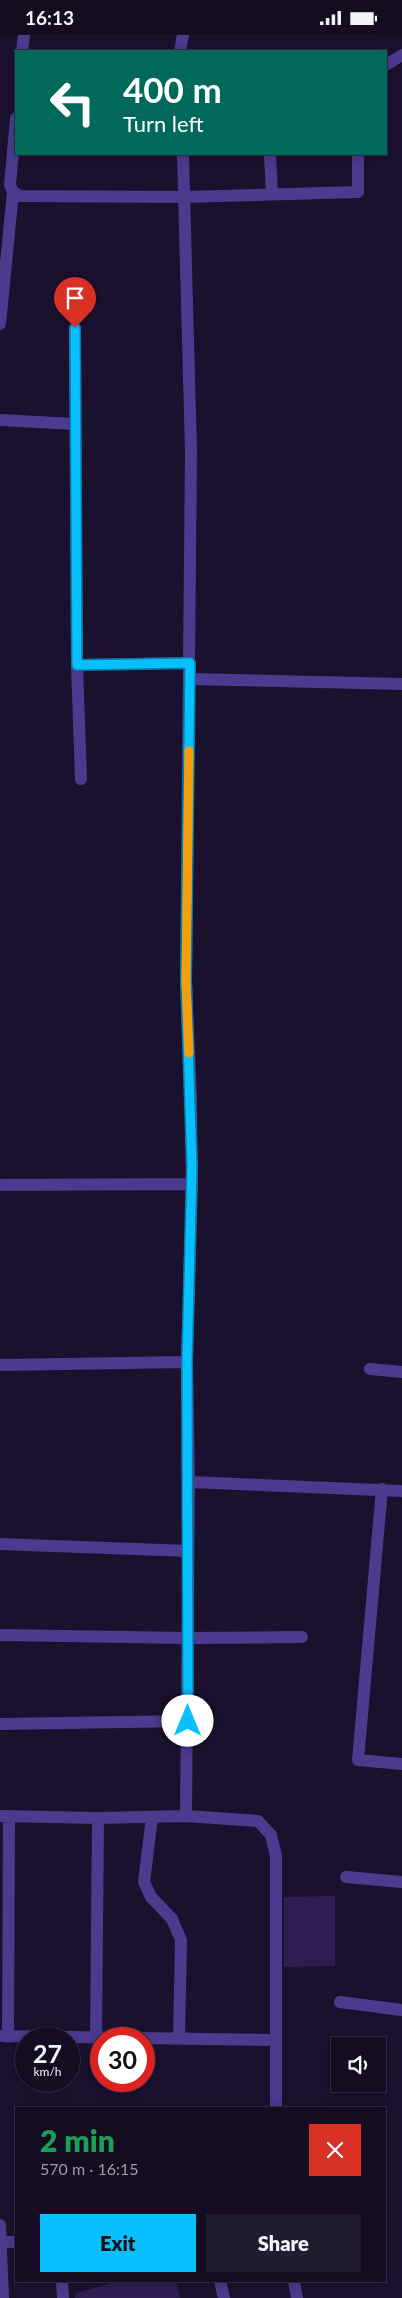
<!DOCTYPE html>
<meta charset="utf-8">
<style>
:root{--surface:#140d22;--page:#211b2f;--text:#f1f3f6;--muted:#9d9ca5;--line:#332d40;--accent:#09c0ff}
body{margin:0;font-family:Lato,sans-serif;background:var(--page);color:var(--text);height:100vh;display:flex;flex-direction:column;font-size:19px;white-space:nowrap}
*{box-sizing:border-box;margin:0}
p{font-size:16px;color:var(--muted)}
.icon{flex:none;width:28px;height:28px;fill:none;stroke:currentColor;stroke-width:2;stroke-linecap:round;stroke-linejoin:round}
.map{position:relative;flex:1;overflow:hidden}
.details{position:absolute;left:15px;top:2072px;width:371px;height:175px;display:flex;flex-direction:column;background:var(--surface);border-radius:0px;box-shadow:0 2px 12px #0003,0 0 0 1px var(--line)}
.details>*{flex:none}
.banner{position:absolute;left:15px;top:15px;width:372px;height:105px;border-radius:0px;box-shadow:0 2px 12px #0003,0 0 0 1px var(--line);background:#00695c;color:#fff;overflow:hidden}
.controls{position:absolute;left:331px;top:2002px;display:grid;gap:10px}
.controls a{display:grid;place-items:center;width:55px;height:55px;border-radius:0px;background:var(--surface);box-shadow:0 2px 12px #0003,0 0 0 1px var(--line);font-size:25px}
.speed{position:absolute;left:15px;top:1992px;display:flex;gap:10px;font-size:25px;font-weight:700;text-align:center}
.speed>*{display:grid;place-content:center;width:65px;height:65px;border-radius:50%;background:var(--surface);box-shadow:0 2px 12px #0003,0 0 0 1px var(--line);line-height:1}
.speed small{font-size:12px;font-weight:400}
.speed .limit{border:8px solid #d22;background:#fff;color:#111}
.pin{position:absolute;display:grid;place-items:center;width:42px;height:42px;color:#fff;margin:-51px -21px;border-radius:50% 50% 50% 0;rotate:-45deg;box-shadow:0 0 5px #0007}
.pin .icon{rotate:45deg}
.me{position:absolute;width:55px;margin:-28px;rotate:0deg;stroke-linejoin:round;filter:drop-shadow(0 0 4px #0008)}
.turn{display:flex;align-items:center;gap:18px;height:105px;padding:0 25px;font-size:22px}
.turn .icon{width:65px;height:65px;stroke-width:2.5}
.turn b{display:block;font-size:35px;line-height:42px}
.round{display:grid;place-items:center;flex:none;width:52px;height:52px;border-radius:0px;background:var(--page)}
.head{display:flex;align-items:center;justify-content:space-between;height:85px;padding:0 25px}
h1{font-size:30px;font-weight:800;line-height:38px;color:#1e9e55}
.cta{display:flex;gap:10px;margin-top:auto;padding:10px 25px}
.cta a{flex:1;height:58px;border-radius:0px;background:var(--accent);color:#111;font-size:20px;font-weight:800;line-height:58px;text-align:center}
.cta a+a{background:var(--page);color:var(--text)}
.status{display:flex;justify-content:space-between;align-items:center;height:35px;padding:0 25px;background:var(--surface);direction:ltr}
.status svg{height:14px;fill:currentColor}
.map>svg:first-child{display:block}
.building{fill:#2f1c50}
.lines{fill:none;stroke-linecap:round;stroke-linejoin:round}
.street{stroke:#4b3a8e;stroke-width:12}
.route-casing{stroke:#067da6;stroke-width:12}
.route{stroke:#09c0ff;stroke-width:9}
.slow{stroke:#f59e0b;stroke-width:9}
</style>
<div class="status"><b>16:13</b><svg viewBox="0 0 49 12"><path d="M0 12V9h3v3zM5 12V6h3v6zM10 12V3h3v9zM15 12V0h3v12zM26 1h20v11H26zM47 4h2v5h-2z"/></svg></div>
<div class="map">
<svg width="402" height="2263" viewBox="0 0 402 2263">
<rect width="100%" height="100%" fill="#1a112e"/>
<!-- building -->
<path class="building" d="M335 1861V1931L284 1932V1862Z
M120 2246H176L180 2263H75V2258Z"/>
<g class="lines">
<!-- street -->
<path class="street" d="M22 16 24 0
M180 16 183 0
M386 30 402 20
M16 83 10 150 13 157 20 161 184 162 358 157V119
M183 119 191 417 186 945 191 1064 192 1149 187 1327 189 1447 186 1781 258 1786 271 1800 276 1821V2074
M270 119 272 159
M0 289 13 157
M75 293 77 630 81 744
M0 385 75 389
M77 630 190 628
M190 644 402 649
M0 1150 192 1149
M0 1330 187 1327
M370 1334 402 1337
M189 1447 402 1456
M382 1454 358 1725 402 1729
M0 1509 188 1516
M0 1600 188 1603 302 1602
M0 1689 188 1686
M0 1781 98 1783 186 1781
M152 1782 144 1847 151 1862 172 1884 181 1905 179 2004
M346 1842 402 1847
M340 1967 402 1975
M0 2001 275 2005
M8 2002 9 1781
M96 2003 98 1783
M0 2190 3 2263
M0 2207H16
M62 2246 63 2263
M220 2246 224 2263
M294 2246 297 2263"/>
</g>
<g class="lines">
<!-- route casing -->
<g class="route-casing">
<path id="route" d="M75 293 77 630 190 628 186 946 192 1132 187 1327 188 1686"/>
</g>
<!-- route -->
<use href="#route" class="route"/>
<!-- slow -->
<path class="slow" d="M189 716 186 946 189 1018"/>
</g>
</svg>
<div class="controls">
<a><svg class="icon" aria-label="sound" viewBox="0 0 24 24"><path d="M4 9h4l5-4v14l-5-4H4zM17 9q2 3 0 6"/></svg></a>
</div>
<div class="speed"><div>27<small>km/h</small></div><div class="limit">30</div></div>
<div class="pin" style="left:75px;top:293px;background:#d93025"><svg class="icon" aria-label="arrive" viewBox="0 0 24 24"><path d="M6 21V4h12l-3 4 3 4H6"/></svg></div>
<svg class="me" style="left:188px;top:1686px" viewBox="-20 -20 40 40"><circle r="19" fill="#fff"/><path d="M0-13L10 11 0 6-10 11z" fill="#09c0ff"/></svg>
<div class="banner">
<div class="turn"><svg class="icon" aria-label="left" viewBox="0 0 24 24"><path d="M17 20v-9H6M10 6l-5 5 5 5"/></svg><div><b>400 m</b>Turn left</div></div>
</div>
<section class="details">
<div class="head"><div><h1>2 min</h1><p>570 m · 16:15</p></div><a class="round" style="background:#d93025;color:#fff"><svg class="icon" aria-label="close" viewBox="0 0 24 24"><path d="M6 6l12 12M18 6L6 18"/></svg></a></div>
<div class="cta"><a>Exit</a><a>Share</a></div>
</section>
</div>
